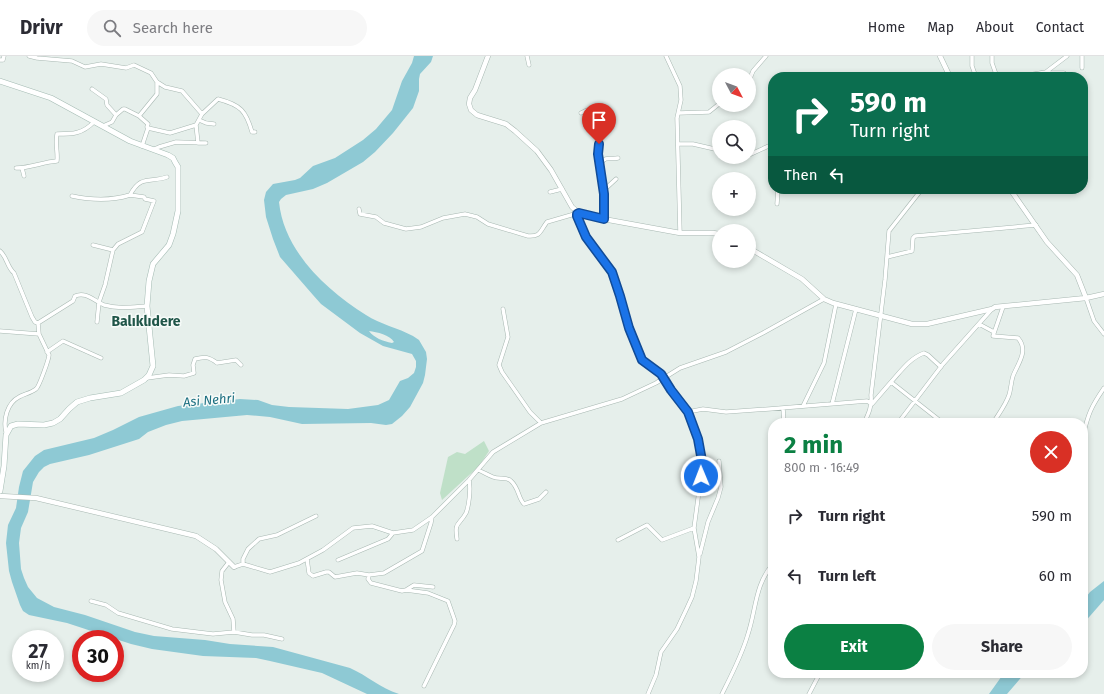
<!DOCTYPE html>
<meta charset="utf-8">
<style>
:root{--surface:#fff;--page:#f7f7f7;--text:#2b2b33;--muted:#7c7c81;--line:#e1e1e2;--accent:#0b8043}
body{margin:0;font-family:"Fira Sans",sans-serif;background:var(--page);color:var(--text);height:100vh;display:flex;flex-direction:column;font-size:15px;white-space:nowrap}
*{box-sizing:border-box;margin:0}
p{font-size:13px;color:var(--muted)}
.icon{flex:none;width:22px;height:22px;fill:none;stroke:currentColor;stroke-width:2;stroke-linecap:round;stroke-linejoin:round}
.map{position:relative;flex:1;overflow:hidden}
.side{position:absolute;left:768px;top:362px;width:320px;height:260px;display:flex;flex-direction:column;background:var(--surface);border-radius:16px;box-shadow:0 2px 6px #0003}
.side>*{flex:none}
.top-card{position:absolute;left:768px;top:16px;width:320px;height:122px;border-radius:16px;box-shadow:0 2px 6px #0003;background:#0b6e4f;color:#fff;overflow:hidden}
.needle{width:26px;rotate:131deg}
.controls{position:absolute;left:712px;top:12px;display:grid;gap:8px}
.controls a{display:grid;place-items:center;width:44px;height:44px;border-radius:50%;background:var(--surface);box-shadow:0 2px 6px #0003;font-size:20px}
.speed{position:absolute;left:12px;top:574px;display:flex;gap:8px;font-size:20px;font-weight:700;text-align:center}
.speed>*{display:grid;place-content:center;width:52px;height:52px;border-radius:50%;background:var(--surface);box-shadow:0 2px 6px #0003;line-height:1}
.speed small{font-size:10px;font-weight:400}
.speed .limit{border:6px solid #d22;background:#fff;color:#111}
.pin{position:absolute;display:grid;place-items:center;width:34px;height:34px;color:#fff;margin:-41px -17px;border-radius:50% 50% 50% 0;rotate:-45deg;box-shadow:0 0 4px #0007}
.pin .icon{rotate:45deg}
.me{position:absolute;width:44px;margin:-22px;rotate:359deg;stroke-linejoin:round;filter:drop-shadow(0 0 3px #0008)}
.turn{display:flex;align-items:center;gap:14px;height:84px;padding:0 16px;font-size:18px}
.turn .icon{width:52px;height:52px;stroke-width:2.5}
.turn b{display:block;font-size:28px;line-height:34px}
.then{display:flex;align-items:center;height:38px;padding:0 16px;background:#0003;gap:8px;font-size:15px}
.round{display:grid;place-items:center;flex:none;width:42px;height:42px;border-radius:21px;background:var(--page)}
.head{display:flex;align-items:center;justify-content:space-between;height:68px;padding:0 16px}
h1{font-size:24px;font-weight:700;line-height:30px;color:var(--accent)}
.primary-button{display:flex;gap:8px;margin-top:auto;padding:8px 16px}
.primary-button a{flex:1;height:46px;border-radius:24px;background:var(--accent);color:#fff;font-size:16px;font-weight:700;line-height:46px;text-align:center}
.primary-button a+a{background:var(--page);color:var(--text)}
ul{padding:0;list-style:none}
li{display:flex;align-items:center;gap:12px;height:60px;padding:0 16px}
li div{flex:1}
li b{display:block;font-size:15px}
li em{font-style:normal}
header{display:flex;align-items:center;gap:24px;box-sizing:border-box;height:56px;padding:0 20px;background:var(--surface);border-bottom:1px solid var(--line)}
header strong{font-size:19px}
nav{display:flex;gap:22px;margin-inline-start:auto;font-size:14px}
.search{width:280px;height:36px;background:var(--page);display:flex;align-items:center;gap:10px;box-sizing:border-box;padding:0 14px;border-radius:22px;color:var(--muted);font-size:15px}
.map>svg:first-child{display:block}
.green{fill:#bfe0c8}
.water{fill:#8ec9d4;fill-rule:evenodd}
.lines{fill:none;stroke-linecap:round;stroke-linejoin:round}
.minor-casing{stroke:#a8b8b2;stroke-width:4.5}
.tertiary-casing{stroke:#a8b8b2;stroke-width:5.5}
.secondary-casing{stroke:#a4bbb3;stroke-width:6}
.minor{stroke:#fff;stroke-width:3.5}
.tertiary{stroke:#fff;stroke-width:4.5}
.secondary{stroke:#fff;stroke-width:5}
.route-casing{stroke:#114b97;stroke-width:10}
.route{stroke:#1a73e8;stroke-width:7}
.labels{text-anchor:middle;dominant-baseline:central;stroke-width:3;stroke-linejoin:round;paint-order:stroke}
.water-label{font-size:13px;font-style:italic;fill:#1c6f80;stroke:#f7fbf9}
.quarter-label{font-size:14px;font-weight:bold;fill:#1f5548;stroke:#f7fbf9}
</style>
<header>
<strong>Drivr</strong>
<div class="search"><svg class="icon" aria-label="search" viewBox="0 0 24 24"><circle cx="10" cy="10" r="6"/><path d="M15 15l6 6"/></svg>Search here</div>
<nav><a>Home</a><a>Map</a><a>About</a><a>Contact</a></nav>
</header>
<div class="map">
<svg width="1104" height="638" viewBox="0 0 1104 638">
<rect width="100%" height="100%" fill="#e6efeb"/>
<!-- green -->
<path class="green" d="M484 385 489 395 479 410 442 444 440 437 448 401 457 396 465 398Z"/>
<!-- water -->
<path class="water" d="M414 0H433L431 6 420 18 419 23V35L413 52 393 77 375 96 363 106 327 127 313 133 286 139 281 143 279 146C284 195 326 234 366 259 380 268 398 272 413 280L419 284 426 296 427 303 425 319 423 327 410 351 402 360 392 368 386 369 371 367 302 368 270 361 247 359 182 365 166 369 148 376 139 383 89 399 50 408 44 411 39 416 33 426 28 456 21 472 19 487 21 513 24 522 28 531 37 542 54 551 85 559 135 576 154 580 205 584 230 588 273 591 350 612C368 620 380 632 399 638H367L322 617 270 605 256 602 203 600 152 593 131 588 67 567 29 559 23 555 20 549 12 526 9 515 6 487 8 469 16 452 19 431 23 415 35 400 44 394 94 382 113 374 139 361 178 350 240 343 258 344 272 349 289 351 348 353 378 349 389 344 400 325 408 322 414 317 416 311V305L412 298 383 290 360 277 321 248 313 239 280 201 273 183 266 161 264 144 266 136 273 128 295 124 300 122 313 110 335 102 363 84 376 73 392 54 402 25 412 7ZM369 275C377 276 390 279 394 286L392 287C383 285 374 282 369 275Z
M1104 525V544L1083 568V545L1090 536Z
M1004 617H1025L1007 638H989Z"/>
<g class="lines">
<!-- minor casing -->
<g class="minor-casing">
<path id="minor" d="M29 0 37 2 72 5 85 11 101 8 126 12 134 9 151 17 157 26 165 31 182 35 202 58
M527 0 529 9
M666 0 680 30 681 44 677 62 680 177
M972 0V10L976 21
M992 0V7L997 21
M1082 0V12
M0 4H3L4 0
M1047 17H1064
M1017 21 1046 16 1067 0
M749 25 753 15 766 0
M92 33 106 43 107 49 116 59 112 66 103 70
M581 57 587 54 599 79 598 98 604 138V163
M679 57 709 56 719 48
M116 59 123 53H125L139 60 148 68 147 71 148 72
M139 60 157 38V26
M199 64 206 67 214 68
M196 69 198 87
M678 88H693L719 94
M142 90 148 72 170 77 196 69 202 58 218 43C241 49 246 55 252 76H255
M154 93 159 91 176 86 206 87
M749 99 773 88
M600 108C607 99 609 104 618 102
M16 112C30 112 43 106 57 105 58 96 55 88 57 78 73 78 82 78 94 66
M22 112 24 120
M603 135 616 123
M550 136 562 133
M72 140C91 144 111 145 130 139 141 118 151 127 167 121
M777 148 778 133
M359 153 360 158 376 161 384 167 406 173 421 171 443 162 465 158 477 161 488 168 528 180C541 181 540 175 547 166L578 157
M577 158V160L586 181 612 216 620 240 629 272 642 304 661 318 671 334 688 356 697 376 700 394 702 413 694 472 699 501 696 525 692 541 687 552 677 573 661 596 656 619 648 638
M93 189 113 194
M0 195C7 201 7 211 14 217L32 261 35 266 38 267 39 278 49 299C49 303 39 331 36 333 31 337 24 338 19 341 7 347 3 364 6 376
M887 201 912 195 913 182 915 180 1036 169
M1086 242 1094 265 1104 278
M503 253 508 281 499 309 502 316 530 356 541 367
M97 266 99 246 105 229 113 194 118 188 142 176 154 145 145 143 144 141 130 139
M38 267 73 245 75 240C86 235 94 245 104 249 118 253 132 251 147 250
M979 268 994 276
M0 275 39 278
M47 296 63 285 101 302
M147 322 169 319 184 320 194 317 193 309 195 303C205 300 209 301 217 307L236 304 241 309
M891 326C901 315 910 302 924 297L928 299 941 311
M832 348 856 253
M803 350 824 307 836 248
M783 352 784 367
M688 356 703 353 726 356 769 353 867 345 872 348 891 326 943 367
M864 367C869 357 872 350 871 339L885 224 889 175 922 133
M898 367 943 308 992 253
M995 367V364C1000 356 1006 348 1009 339 1011 333 1011 326 1013 320 1018 307 1029 295 1018 282L993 280 1003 251
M1083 380C1088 358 1091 351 1104 332
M478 414C483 416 488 419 493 421 499 424 506 420 511 425 519 432 518 442 524 448L539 443 546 436
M432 461 431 467 422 495 384 517 369 519 368 523 371 527 402 535 406 534 414 529 433 531
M457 483C454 465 459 470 466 457 469 450 471 432 469 424
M618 484 647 469 662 484 694 472
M700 498 708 466 718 442 721 431 719 405
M307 503 309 517 313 520 326 516H329L335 521 357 517 369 519
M338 504 388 483 393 477
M229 506 222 515 221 524 225 546 233 563 234 576
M243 508V503L248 493 259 483 277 479 316 460
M234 511 243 508 270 516 299 507 323 494 353 472 372 470 393 477 413 474 432 461 469 424 493 396 541 367 622 343 656 327 680 312 726 296 763 277 824 243
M406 534 428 537 448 545 455 565 454 569 424 630
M91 545 106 549 118 557 172 573 213 578 234 576 252 579H264L282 583
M722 638C732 618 742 599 748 578 756 554 755 528 773 508
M809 638 820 617"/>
</g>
<!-- tertiary casing -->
<g class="tertiary-casing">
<path id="tertiary" d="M488 0 475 34 470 42 469 48 471 54 477 59 506 68 515 75 537 95 551 114 572 151 579 157 587 160 680 177H713L719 178
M940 0 950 21
M1010 133 1047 186 1077 219 1086 242
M749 192 802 223 824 243 833 247 912 268H927L992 253 995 251 1086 242 1104 238
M0 440 36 442 196 480 216 493 234 511"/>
</g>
<!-- secondary casing -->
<g class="secondary-casing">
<path id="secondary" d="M0 25 51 42 130 85 168 99 173 102 175 106 178 111V155L173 178 169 189 153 208 149 225 147 250 153 310 149 319 144 324 121 337 90 342 77 346 69 353 60 363 53 367 44 369 18 368 11 370 6 379 4 410 0 435"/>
</g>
<!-- minor -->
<use href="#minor" class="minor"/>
<!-- tertiary -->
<use href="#tertiary" class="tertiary"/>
<!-- secondary -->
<use href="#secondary" class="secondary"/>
</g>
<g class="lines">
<!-- route casing -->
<g class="route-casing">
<path id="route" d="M599 88 598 98 604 138V163L579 157 577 158V160L586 181 612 216 620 240 629 272 642 304 661 318 671 334 688 356 698 383 702 405 701 420"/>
</g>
<!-- route -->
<use href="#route" class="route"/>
</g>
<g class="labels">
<!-- water labels -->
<g class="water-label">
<text transform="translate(209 344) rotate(-5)">Asi Nehri</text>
</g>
<!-- quarter labels -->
<g class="quarter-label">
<text x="146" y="265">Balıklıdere</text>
</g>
</g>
</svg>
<div class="controls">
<a><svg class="needle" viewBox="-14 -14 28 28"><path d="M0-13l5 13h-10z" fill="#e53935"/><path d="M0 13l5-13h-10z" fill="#7c7c81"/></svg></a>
<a><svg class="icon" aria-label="search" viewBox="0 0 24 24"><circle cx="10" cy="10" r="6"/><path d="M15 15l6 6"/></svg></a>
<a>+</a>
<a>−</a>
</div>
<div class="speed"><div>27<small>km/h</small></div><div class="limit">30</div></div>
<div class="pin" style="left:599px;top:88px;background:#d93025"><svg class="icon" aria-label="arrive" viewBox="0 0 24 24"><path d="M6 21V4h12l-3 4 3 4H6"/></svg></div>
<svg class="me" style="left:701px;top:420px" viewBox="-20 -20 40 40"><circle r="17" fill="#1a73e8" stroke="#fff" stroke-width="3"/><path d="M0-11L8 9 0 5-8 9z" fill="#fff"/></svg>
<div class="top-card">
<div class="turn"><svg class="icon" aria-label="right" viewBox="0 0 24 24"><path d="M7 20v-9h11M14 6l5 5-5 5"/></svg><div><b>590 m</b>Turn right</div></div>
<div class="then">Then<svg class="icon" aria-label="left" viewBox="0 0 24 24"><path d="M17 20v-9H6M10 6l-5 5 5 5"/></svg></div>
</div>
<section class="side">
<div class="head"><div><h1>2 min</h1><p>800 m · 16:49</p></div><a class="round" style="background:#d93025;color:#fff"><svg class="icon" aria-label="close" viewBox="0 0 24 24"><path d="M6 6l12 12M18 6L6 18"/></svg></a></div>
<ul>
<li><svg class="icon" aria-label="right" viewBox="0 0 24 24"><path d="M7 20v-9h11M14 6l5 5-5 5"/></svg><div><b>Turn right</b></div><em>590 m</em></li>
<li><svg class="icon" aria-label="left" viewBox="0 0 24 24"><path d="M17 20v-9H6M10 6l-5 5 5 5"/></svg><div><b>Turn left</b></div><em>60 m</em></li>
</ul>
<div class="primary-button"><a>Exit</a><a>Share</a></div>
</section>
</div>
